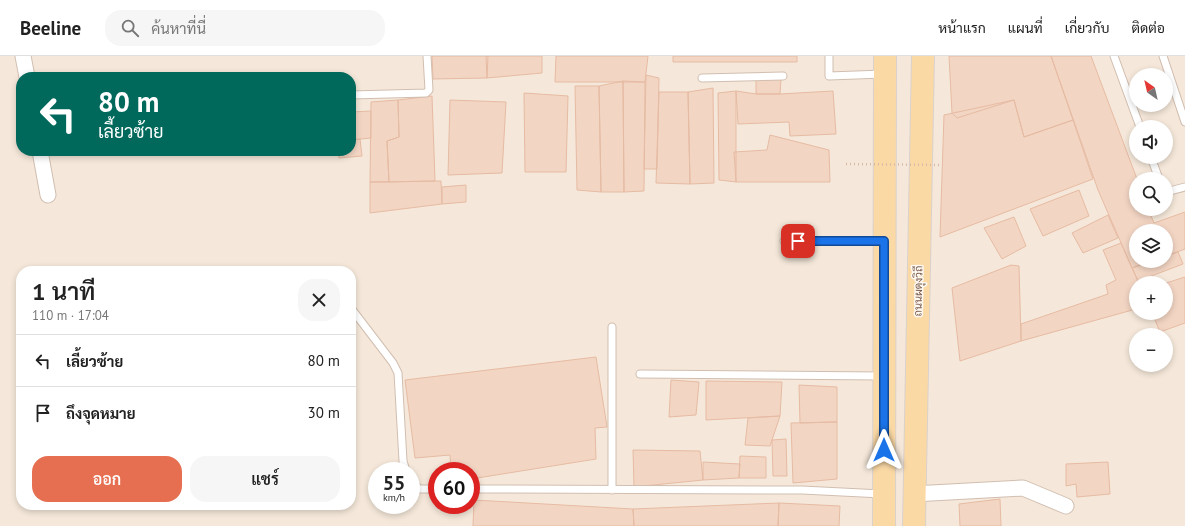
<!DOCTYPE html>
<html lang="th">
<meta charset="utf-8">
<style>
:root{--surface:#fff;--page:#f6f6f6;--text:#222;--muted:#767676;--line:#e0e0e0;--accent:#e76f51}
body{margin:0;font-family:"PT Sans",Sarabun,sans-serif;background:var(--page);color:var(--text);height:100vh;display:flex;flex-direction:column;font-size:15px;white-space:nowrap}
*{box-sizing:border-box;margin:0}
p{font-size:13px;color:var(--muted)}
.icon{flex:none;width:22px;height:22px;fill:none;stroke:currentColor;stroke-width:2;stroke-linecap:round;stroke-linejoin:round}
.map{position:relative;flex:1;overflow:hidden}
.side{position:absolute;left:16px;top:210px;width:340px;height:244px;display:flex;flex-direction:column;background:var(--surface);border-radius:16px;box-shadow:0 2px 6px #0003}
.side>*{flex:none}
.top-card{position:absolute;left:16px;top:16px;width:340px;height:84px;border-radius:16px;box-shadow:0 2px 6px #0003;background:#00695c;color:#fff;overflow:hidden}
.needle{width:26px;rotate:326deg}
.buttons{position:absolute;left:1129px;top:12px;display:grid;gap:8px}
.buttons a{display:grid;place-items:center;width:44px;height:44px;border-radius:50%;background:var(--surface);box-shadow:0 2px 6px #0003;font-size:20px}
.speed{position:absolute;left:368px;top:406px;display:flex;gap:8px;font-size:20px;font-weight:700;text-align:center}
.speed>*{display:grid;place-content:center;width:52px;height:52px;border-radius:50%;background:var(--surface);box-shadow:0 2px 6px #0003;line-height:1}
.speed small{font-size:10px;font-weight:400}
.speed .limit{border:6px solid #d22;background:#fff;color:#111}
.pin{position:absolute;display:grid;place-items:center;width:34px;height:34px;color:#fff;margin:-17px;border-radius:8px;box-shadow:0 2px 6px #0006}
.me{position:absolute;width:44px;margin:-22px;rotate:0deg;stroke-linejoin:round;filter:drop-shadow(0 0 3px #0008)}
.turn{display:flex;align-items:center;gap:14px;height:84px;padding:0 16px;font-size:18px}
.turn .icon{width:52px;height:52px;stroke-width:2.5}
.turn b{display:block;font-size:28px;line-height:34px}
.round{display:grid;place-items:center;flex:none;width:42px;height:42px;border-radius:16px;background:var(--page)}
.overview{display:flex;align-items:center;justify-content:space-between;height:68px;padding:0 16px}
h1{font-size:24px;font-weight:600;line-height:30px}
.cta{display:flex;gap:8px;margin-top:auto;padding:8px 16px}
.cta a{flex:1;height:46px;border-radius:16px;background:var(--accent);color:#fff;font-size:16px;font-weight:600;line-height:46px;text-align:center}
.cta a+a{background:var(--page);color:var(--text)}
ul{padding:0;list-style:none}
li{display:flex;align-items:center;gap:12px;height:52px;padding:0 16px;border-top:1px solid var(--line)}
li div{flex:1}
li b{display:block;font-size:15px}
li em{font-style:normal}
header{display:flex;align-items:center;gap:24px;box-sizing:border-box;height:56px;padding:0 20px;background:var(--surface);border-bottom:1px solid var(--line)}
header strong{font-size:19px}
nav{display:flex;gap:22px;margin-inline-start:auto;font-size:14px}
.search{width:280px;height:36px;background:var(--page);display:flex;align-items:center;gap:10px;box-sizing:border-box;padding:0 14px;border-radius:16px;color:var(--muted);font-size:15px}
.map>svg:first-child{display:block}
.residential{fill:#f5e8da;fill-rule:evenodd}
.building{fill:#f3d5c3;stroke:#e6bba3}
.lines{fill:none;stroke-linecap:round;stroke-linejoin:round}
.lane-casing{stroke:#d1beb0;stroke-width:9}
.street-casing{stroke:#d1beb0;stroke-width:17}
.primary-casing{stroke:#dad1cd;stroke-width:24}
.lane{stroke:#fff;stroke-width:7}
.street{stroke:#fff;stroke-width:15}
.primary{stroke:#fbd9a5;stroke-width:22}
.path-bridge{stroke:#d9b8a5;stroke-width:2.5;stroke-dasharray:1 3;stroke-linecap:butt}
.route-casing{stroke:#114b97;stroke-width:10}
.route{stroke:#1a73e8;stroke-width:7}
.labels{text-anchor:middle;dominant-baseline:central;stroke-width:3;stroke-linejoin:round;paint-order:stroke}
.street-label{font-size:11px;fill:#7a5c4d;stroke:#fffaf3}
</style>
<header>
<strong>Beeline</strong>
<div class="search"><svg class="icon" aria-label="search" viewBox="0 0 24 24"><circle cx="10" cy="10" r="6"/><path d="M15 15l6 6"/></svg>ค้นหาที่นี่</div>
<nav><a>หน้าแรก</a><a>แผนที่</a><a>เกี่ยวกับ</a><a>ติดต่อ</a></nav>
</header>
<div class="map">
<svg width="1185" height="470" viewBox="0 0 1185 470">
<rect width="100%" height="100%" fill="#fdf6ec"/>
<!-- residential -->
<path class="residential" d="M0 0H1185V470H0ZM1136 19H1166V49H1136ZM21 21H351V95H21ZM1136 71H1166V101H1136ZM1136 123H1166V153H1136ZM1136 175H1166V205H1136ZM21 215H351V449H21ZM1136 227H1166V257H1136ZM1136 279H1166V309H1136ZM377 415H411V449H377ZM437 415H471V449H437Z"/>
<!-- building -->
<path class="building" d="M432 0H488L487 22 433 23Z
M486 0H542V17L487 22Z
M556 0H648L645 26H555Z
M673 0H797V6H673Z
M949 0H1051L1073 64 1024 81 1014 44 957 62 952 57Z
M1051 0H1091L1137 123 1136 153H1148L1154 167 1185 156V193L1166 200V175H1136V205H1151L1132 212 1098 134Z
M646 19 659 22 657 113H644Z
M756 23H781L780 38H756Z
M623 25 645 26 644 135 624 136Z
M623 25 624 136H601L599 30Z
M575 30H599L601 136 577 134Z
M713 32 714 127 690 128 688 36Z
M736 35 756 38H780L833 35 836 78 790 80 789 66 738 68Z
M736 35V126L719 124 718 37Z
M659 36H688L690 128 656 127Z
M524 37 568 40 566 116H525Z
M432 40 435 125 389 126 387 85 399 81 398 44Z
M398 44 399 81 387 85 389 126H370L371 46Z
M450 44 506 46 502 117 448 119Z
M1014 44 1024 81 1073 64 1093 123 940 181 944 59Z
M371 55V82L351 84V56Z
M770 79 829 94 830 126H736L734 96 767 94Z
M360 83 362 100 339 102 338 95H351V84Z
M441 125 442 148 370 157V126Z
M466 129V146L442 148V131Z
M1079 134 1089 160 1043 180 1030 153Z
M1108 159 1118 182 1083 197 1072 177Z
M1014 161 1026 190 1002 203 984 172Z
M1121 187 1139 227H1136V253L1021 285V268L1108 238 1106 229 1116 224 1103 194Z
M1178 196 1183 208 1138 225 1132 212 1151 205H1166V200Z
M1011 209 1019 210 1021 285 960 305 952 232Z
M1185 221V267L1160 276 1152 257H1166V227Z
M596 301 607 371 595 372 596 403 471 423V415H451L450 399 415 402 405 324Z
M671 324 699 326 696 359 669 361Z
M706 325 782 326 780 360 706 364Z
M799 329 837 331V366L800 367Z
M780 360 770 390 745 389 748 362Z
M837 366V423L793 427 791 367Z
M786 383 787 420H773L772 384Z
M633 394 700 395 703 424 634 431Z
M740 400 766 401V422H739Z
M703 406 740 408 739 422 703 424Z
M1108 406 1110 438 1077 441 1076 428 1066 430V408Z
M1000 443 1001 470H960L959 448Z
M474 444 633 453 634 470H473Z
M779 447 840 450 839 470H778Z
M779 447 778 470H634L633 453Z"/>
<g class="lines">
<!-- lane casing -->
<g class="lane-casing">
<path id="lane" d="M829 0V20L883 18
M1114 0 1140 71
M1163 0 1185 66
M702 22 783 20
M351 39 426 37 429 34 427 0
M1151 101 1159 123
M1166 136 1185 131
M784 185H881
M351 252 393 307 398 317 403 405 406 415
M612 271V434
M640 318 882 320
M411 424 419 433H437
M471 433 802 434 882 438"/>
</g>
<!-- street casing -->
<g class="street-casing">
<path id="street" d="M23 0 27 21
M40 95 48 139
M913 438 1023 432 1066 450"/>
</g>
<!-- primary casing -->
<g class="primary-casing">
<path id="primary" d="M884 470 885 0
M914 470 923 0"/>
</g>
<!-- lane -->
<use href="#lane" class="lane"/>
<!-- street -->
<use href="#street" class="street"/>
<!-- primary -->
<use href="#primary" class="primary"/>
<!-- path-bridge -->
<path class="path-bridge" d="M846 108 941 109"/>
</g>
<g class="lines">
<!-- route casing -->
<g class="route-casing">
<path id="route" d="M798 185H884V394"/>
</g>
<!-- route -->
<use href="#route" class="route"/>
</g>
<g class="labels">
<!-- street labels -->
<g class="street-label">
<text transform="translate(918 235) rotate(-89)">ถนนผดุงวิถี</text>
</g>
</g>
</svg>
<div class="buttons">
<a><svg class="needle" viewBox="-14 -14 28 28"><path d="M0-13l5 13h-10z" fill="#e53935"/><path d="M0 13l5-13h-10z" fill="#767676"/></svg></a>
<a><svg class="icon" aria-label="sound" viewBox="0 0 24 24"><path d="M4 9h4l5-4v14l-5-4H4zM17 9q2 3 0 6"/></svg></a>
<a><svg class="icon" aria-label="search" viewBox="0 0 24 24"><circle cx="10" cy="10" r="6"/><path d="M15 15l6 6"/></svg></a>
<a><svg class="icon" aria-label="layers" viewBox="0 0 24 24"><path d="M12 4l9 5-9 5-9-5zM3 14l9 5 9-5"/></svg></a>
<a>+</a>
<a>−</a>
</div>
<div class="speed"><div>55<small>km/h</small></div><div class="limit">60</div></div>
<div class="pin" style="left:798px;top:185px;background:#d93025"><svg class="icon" aria-label="arrive" viewBox="0 0 24 24"><path d="M6 21V4h12l-3 4 3 4H6"/></svg></div>
<svg class="me" style="left:884px;top:394px" viewBox="-20 -20 40 40"><path d="M0-17L14 15 0 8-14 15z" fill="#1a73e8" stroke="#fff" stroke-width="4"/></svg>
<div class="top-card">
<div class="turn"><svg class="icon" aria-label="left" viewBox="0 0 24 24"><path d="M17 20v-9H6M10 6l-5 5 5 5"/></svg><div><b>80 m</b>เลี้ยวซ้าย</div></div>
</div>
<section class="side">
<div class="overview"><div><h1>1 นาที</h1><p>110 m · 17:04</p></div><a class="round"><svg class="icon" aria-label="close" viewBox="0 0 24 24"><path d="M6 6l12 12M18 6L6 18"/></svg></a></div>
<ul>
<li><svg class="icon" aria-label="left" viewBox="0 0 24 24"><path d="M17 20v-9H6M10 6l-5 5 5 5"/></svg><div><b>เลี้ยวซ้าย</b></div><em>80 m</em></li>
<li><svg class="icon" aria-label="arrive" viewBox="0 0 24 24"><path d="M6 21V4h12l-3 4 3 4H6"/></svg><div><b>ถึงจุดหมาย</b></div><em>30 m</em></li>
</ul>
<div class="cta"><a>ออก</a><a>แชร์</a></div>
</section>
</div>
